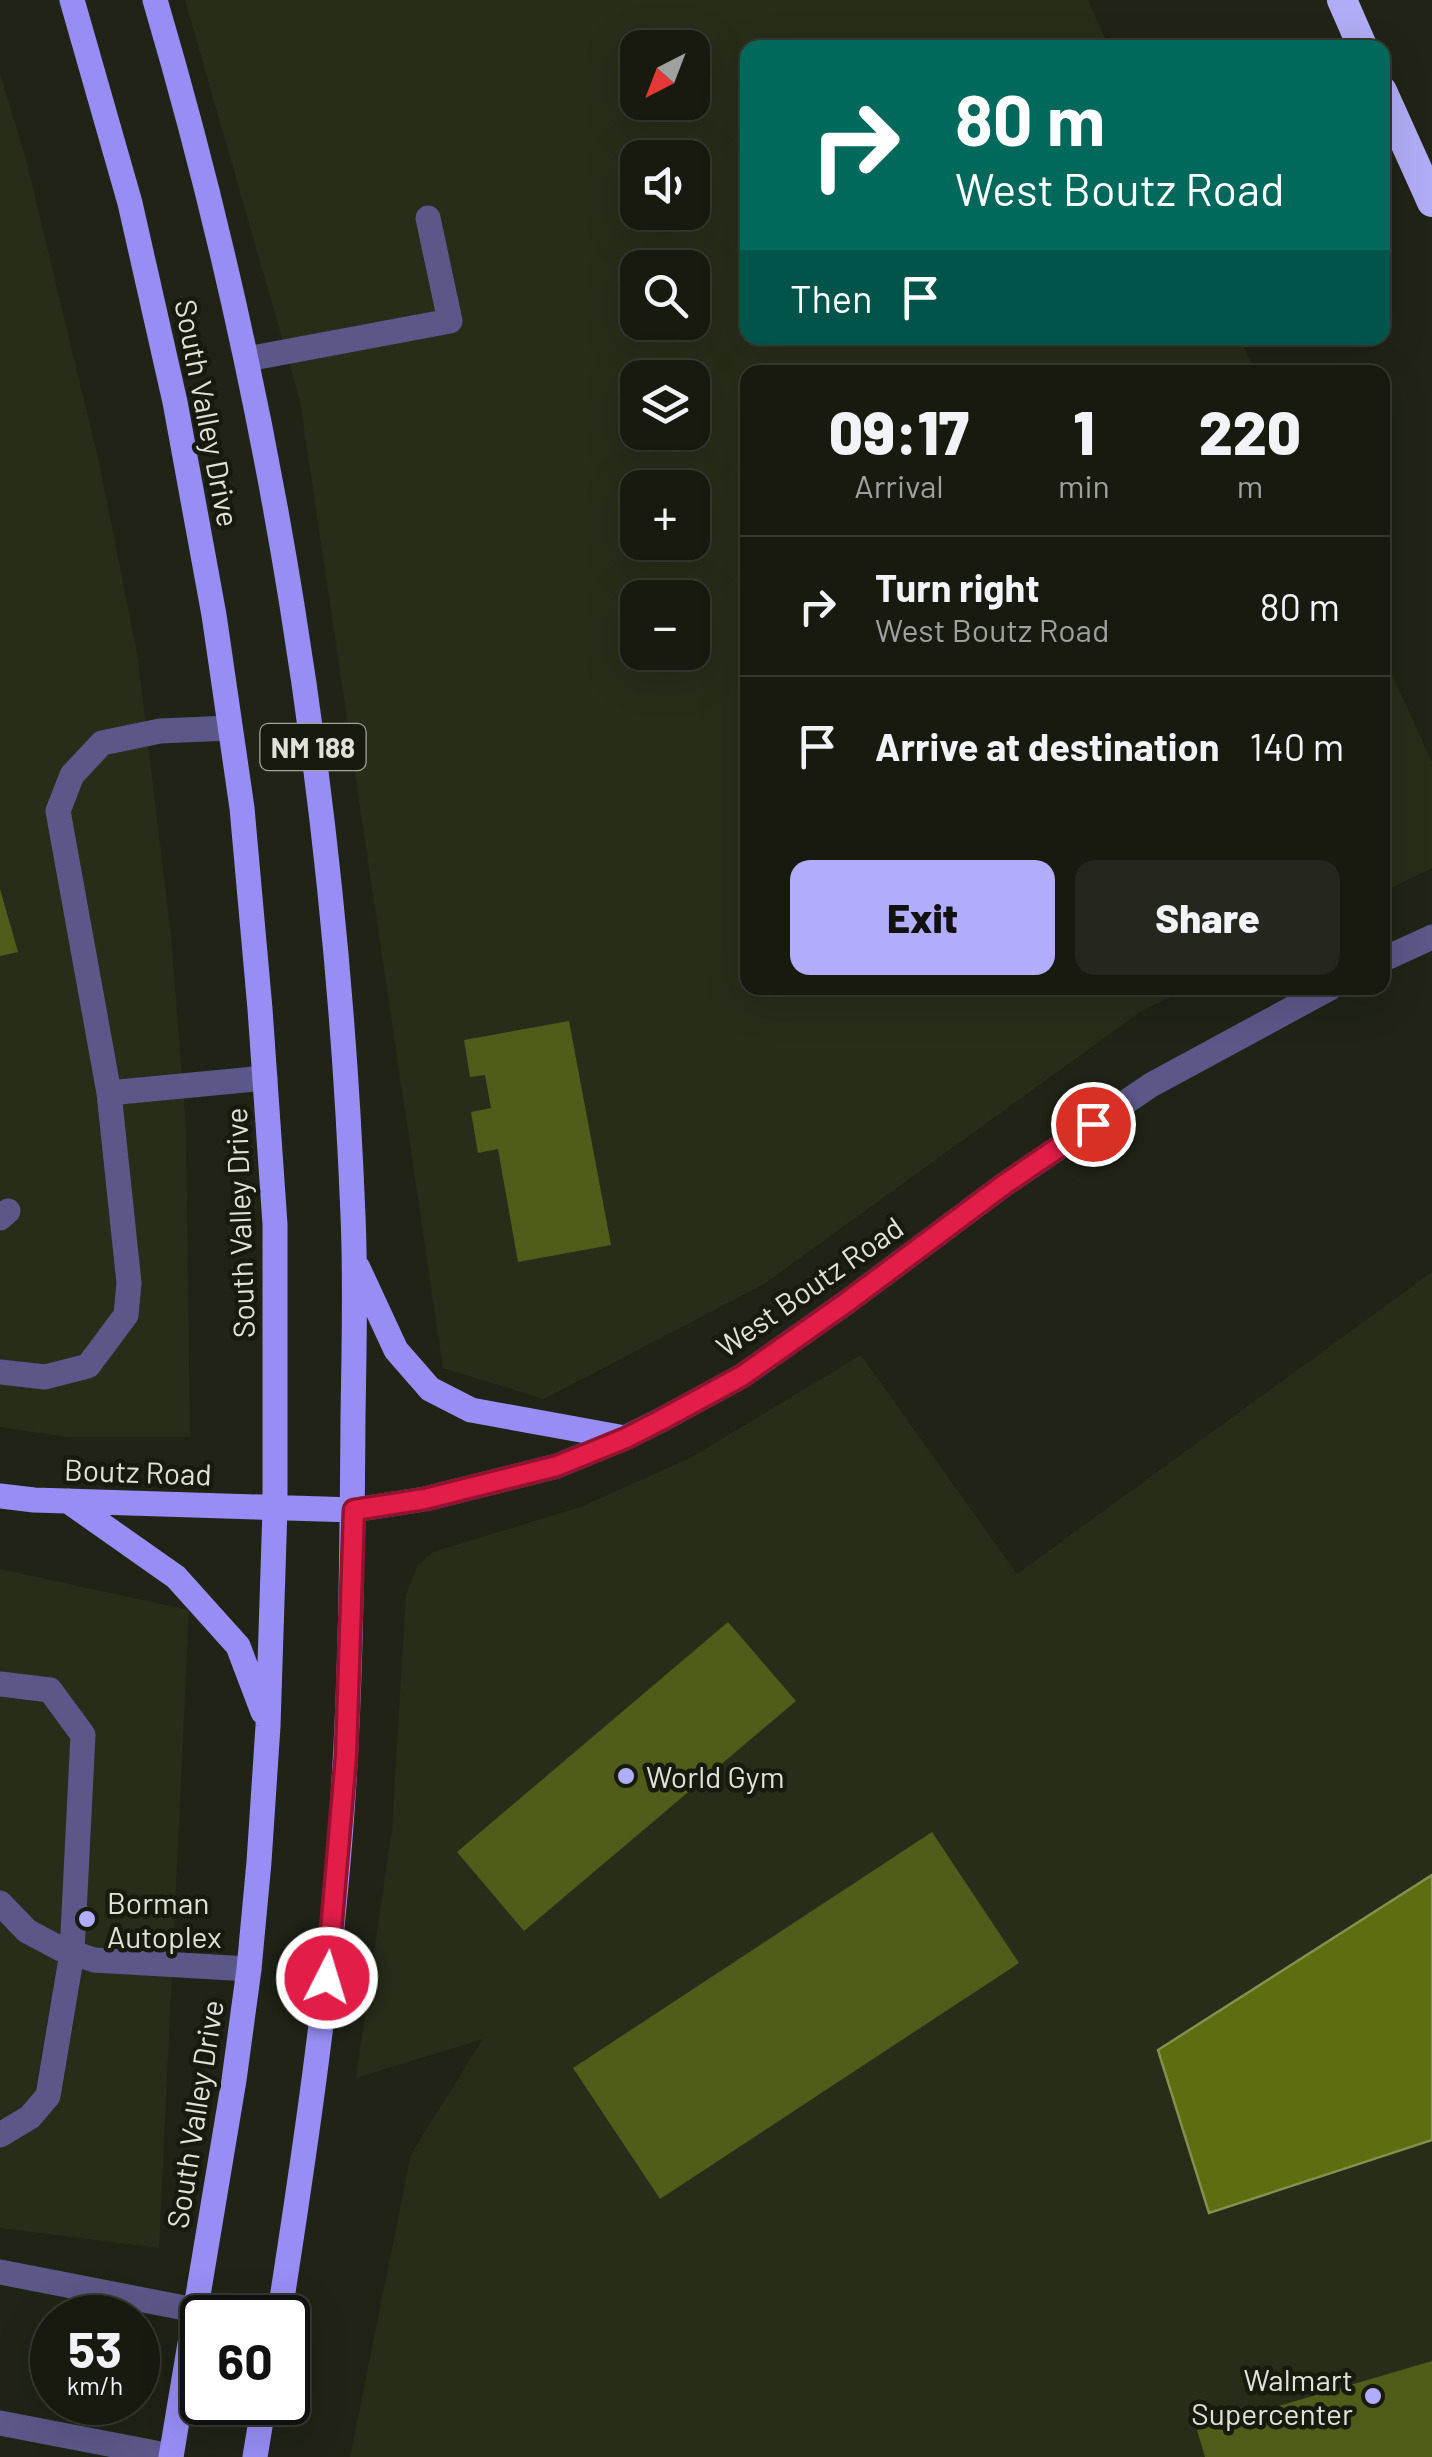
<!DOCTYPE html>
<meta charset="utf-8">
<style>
:root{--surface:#181a10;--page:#25271e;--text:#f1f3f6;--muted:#9fa19f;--line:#363830;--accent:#b1adfa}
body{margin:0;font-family:Barlow,sans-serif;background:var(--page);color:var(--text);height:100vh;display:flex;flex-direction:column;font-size:38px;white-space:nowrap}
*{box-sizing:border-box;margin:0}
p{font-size:32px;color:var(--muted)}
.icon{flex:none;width:55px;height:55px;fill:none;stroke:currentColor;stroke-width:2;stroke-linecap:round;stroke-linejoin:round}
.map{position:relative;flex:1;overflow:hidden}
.panel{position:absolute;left:740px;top:365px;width:650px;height:630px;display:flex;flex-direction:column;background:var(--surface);border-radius:20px;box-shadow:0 10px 40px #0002,0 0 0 2px var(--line)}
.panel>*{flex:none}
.hud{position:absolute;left:740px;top:40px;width:650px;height:305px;border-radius:20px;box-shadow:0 10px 40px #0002,0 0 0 2px var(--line);background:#00695c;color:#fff;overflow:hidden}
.needle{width:65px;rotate:222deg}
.controls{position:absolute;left:620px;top:30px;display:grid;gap:20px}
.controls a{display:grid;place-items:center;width:90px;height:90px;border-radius:20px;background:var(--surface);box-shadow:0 10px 40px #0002,0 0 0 2px var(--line);font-size:50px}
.speed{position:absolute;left:30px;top:2295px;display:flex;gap:20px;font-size:50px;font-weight:700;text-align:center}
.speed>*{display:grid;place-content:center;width:130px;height:130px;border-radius:50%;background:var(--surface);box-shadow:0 10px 40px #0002,0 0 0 2px var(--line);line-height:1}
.speed small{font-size:25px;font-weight:400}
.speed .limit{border:5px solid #111;border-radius:15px;background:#fff;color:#111}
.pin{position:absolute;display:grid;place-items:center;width:85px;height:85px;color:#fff;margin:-42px;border:5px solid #fff;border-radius:50%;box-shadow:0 2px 10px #0007}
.me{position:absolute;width:110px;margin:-55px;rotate:5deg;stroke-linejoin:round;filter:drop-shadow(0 0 8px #0008)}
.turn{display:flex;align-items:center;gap:35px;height:210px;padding:0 50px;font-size:45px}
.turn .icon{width:130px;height:130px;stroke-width:2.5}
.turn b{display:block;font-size:70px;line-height:85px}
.then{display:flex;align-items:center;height:95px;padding:0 50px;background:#0003;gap:20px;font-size:38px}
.eta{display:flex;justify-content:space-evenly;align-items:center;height:170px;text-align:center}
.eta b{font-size:60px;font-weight:800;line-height:70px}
.action{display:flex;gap:20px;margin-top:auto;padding:20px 50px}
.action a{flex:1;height:115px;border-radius:20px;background:var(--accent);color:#111;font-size:40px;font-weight:800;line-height:115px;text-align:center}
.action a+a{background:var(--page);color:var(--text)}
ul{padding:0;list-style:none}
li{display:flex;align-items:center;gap:30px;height:140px;padding:0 50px;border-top:2px solid var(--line)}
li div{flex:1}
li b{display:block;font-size:38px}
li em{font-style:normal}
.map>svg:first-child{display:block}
.built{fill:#282d1a;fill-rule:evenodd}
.water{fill:#5d6d10;stroke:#84904d;stroke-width:2.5}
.building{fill:#4f5c1a}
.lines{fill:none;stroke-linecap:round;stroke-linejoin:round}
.minor{stroke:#5b5889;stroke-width:25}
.major{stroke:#978df4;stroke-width:25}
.highway{stroke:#b0acf5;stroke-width:30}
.route-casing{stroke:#92132f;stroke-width:25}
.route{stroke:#e11d48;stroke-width:18}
.poi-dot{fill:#b1adfa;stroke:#171a0d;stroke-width:4}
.labels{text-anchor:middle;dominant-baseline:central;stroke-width:9;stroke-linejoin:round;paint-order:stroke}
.shield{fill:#171a0d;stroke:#a4a69c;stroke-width:2.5}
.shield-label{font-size:28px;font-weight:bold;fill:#e0e2da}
.street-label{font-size:30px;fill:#e0e2da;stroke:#171a0d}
.poi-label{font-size:30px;fill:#e0e2da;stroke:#171a0d;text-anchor:start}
</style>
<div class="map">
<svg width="1432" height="2457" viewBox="0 0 1432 2457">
<rect width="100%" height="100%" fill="#202316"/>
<!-- built -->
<path class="built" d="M185 0H1088L1109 47 748 48V338H1240L1256 372H748V988H1188L1143 1010 764 1284 544 1399 443 1368 300 401ZM638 48H692V102H638ZM638 158H692V212H638ZM638 268H692V322H638ZM638 378H692V432H638ZM638 488H692V542H638ZM638 598H692V652H638Z
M0 74 25 156 99 462 138 659 171 936 186 1127 190 1437H67L0 1427Z
M1382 653 1432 762V868L1383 892Z
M1432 1272V2457H350L411 2154 483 2039 356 2078 392 1829 406 1595 417 1566 433 1552 581 1507 692 1457 861 1355 1017 1574Z
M0 1569 189 1610 159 2248 0 2228Z"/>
<!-- water -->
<path class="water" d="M1432 1875V2140L1209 2213 1158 2050Z"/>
<!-- building -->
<path class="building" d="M0 889 18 952 0 956Z
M569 1021 611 1245 518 1262 498 1149 478 1153 471 1112 491 1108 485 1075 470 1077 464 1040Z
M728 1622 796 1701 524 1931 457 1852Z
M932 1832 1019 1963 660 2199 573 2068Z
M1432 2361V2457H1205L1197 2430Z"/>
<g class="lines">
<!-- minor -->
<path class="minor" d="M247 359 450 321 428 218
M230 728 160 731 102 743 72 775 58 811 109 1093 265 1078
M1382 960 1432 937
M0 1218 8 1211
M0 1372 45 1377 88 1366 126 1315 129 1283 109 1093
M354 1510 425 1499 557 1466 625 1438 661 1420 742 1376 847 1302 1005 1184 1151 1085 1330 988
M0 1684 50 1690 83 1735 72 1953 48 2096 30 2117 0 2135
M0 1903 27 1931 61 1949 94 1960 249 1969
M0 2272 195 2310
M0 2423 171 2456"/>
<!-- major -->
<path class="major" d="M72 0 130 203 175 402 214 615 242 808 260 1009 275 1224V1508L268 1726 259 1862 249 1969 234 2080 171 2457
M155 0C271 393 337 807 353 1216 356 1283 354 1349 353 1416 352 1569 351 1722 337 1874 324 2023 302 2170 279 2318
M358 1268 396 1350 430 1389 471 1410 625 1438
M0 1496 34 1500 354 1510
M68 1501 176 1577 238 1646 263 1712
M255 2457 264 2402"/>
<!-- highway -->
<path class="highway" d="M1342 0 1363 48
M1382 91 1432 202"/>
</g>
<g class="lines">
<!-- route casing -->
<g class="route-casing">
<path id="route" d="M327 1978 346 1756 354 1510 425 1499 557 1466 626 1438 661 1420 742 1376 847 1302 1005 1184 1093 1124"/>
</g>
<!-- route -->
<use href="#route" class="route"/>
</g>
<!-- markers -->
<g class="poi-dot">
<circle cx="626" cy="1776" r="10"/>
<circle cx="87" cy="1919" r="10"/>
<circle cx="1373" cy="2396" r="10"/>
</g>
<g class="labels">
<!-- shield labels -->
<rect class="shield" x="260.5" y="724" width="105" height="46" rx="8"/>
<g class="shield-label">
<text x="313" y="747">NM 188</text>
</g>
<!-- street labels -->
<g class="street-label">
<text transform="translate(208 413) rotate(79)">South Valley Drive</text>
<text transform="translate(239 1223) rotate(-92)">South Valley Drive</text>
<text transform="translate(809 1286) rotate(-35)">West Boutz Road</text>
<text transform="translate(138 1471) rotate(2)">Boutz Road</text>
<text transform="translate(194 2114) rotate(-81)">South Valley Drive</text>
</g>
<!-- poi labels -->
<g class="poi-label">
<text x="646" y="1776">World Gym</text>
<text x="107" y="1902">Borman<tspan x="107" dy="34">Autoplex</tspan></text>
<text x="1353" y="2379" text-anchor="end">Walmart<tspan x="1353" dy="34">Supercenter</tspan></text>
</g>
</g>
</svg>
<div class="controls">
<a><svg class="needle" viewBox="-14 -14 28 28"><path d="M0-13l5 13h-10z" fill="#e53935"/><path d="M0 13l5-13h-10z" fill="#9fa19f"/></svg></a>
<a><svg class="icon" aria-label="sound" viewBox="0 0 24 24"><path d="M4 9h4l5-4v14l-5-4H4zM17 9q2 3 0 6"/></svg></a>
<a><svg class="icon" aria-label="search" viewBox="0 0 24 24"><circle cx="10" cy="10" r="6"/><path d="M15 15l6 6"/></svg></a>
<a><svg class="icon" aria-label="layers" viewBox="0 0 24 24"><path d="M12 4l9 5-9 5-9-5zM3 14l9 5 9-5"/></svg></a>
<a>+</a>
<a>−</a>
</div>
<div class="speed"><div>53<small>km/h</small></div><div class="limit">60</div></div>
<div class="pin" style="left:1093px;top:1124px;background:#d93025"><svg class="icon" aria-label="arrive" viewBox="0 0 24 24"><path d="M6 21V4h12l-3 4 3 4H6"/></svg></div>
<svg class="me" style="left:327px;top:1978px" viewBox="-20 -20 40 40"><circle r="17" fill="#e11d48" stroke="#fff" stroke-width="3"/><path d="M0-11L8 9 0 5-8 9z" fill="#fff"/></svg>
<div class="hud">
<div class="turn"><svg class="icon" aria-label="right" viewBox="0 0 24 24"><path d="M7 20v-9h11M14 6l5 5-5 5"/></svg><div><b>80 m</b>West Boutz Road</div></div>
<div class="then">Then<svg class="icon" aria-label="arrive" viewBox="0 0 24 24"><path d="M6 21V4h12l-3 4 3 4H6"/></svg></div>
</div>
<section class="panel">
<div class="eta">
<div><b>09:17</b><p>Arrival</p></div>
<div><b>1</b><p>min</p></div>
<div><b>220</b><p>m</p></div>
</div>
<ul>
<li><svg class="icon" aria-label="right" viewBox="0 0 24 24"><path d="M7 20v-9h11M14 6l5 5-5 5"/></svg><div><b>Turn right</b><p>West Boutz Road</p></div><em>80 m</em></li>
<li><svg class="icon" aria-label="arrive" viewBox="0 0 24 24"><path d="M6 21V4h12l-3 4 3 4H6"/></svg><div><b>Arrive at destination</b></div><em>140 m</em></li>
</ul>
<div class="action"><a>Exit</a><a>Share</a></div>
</section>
</div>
